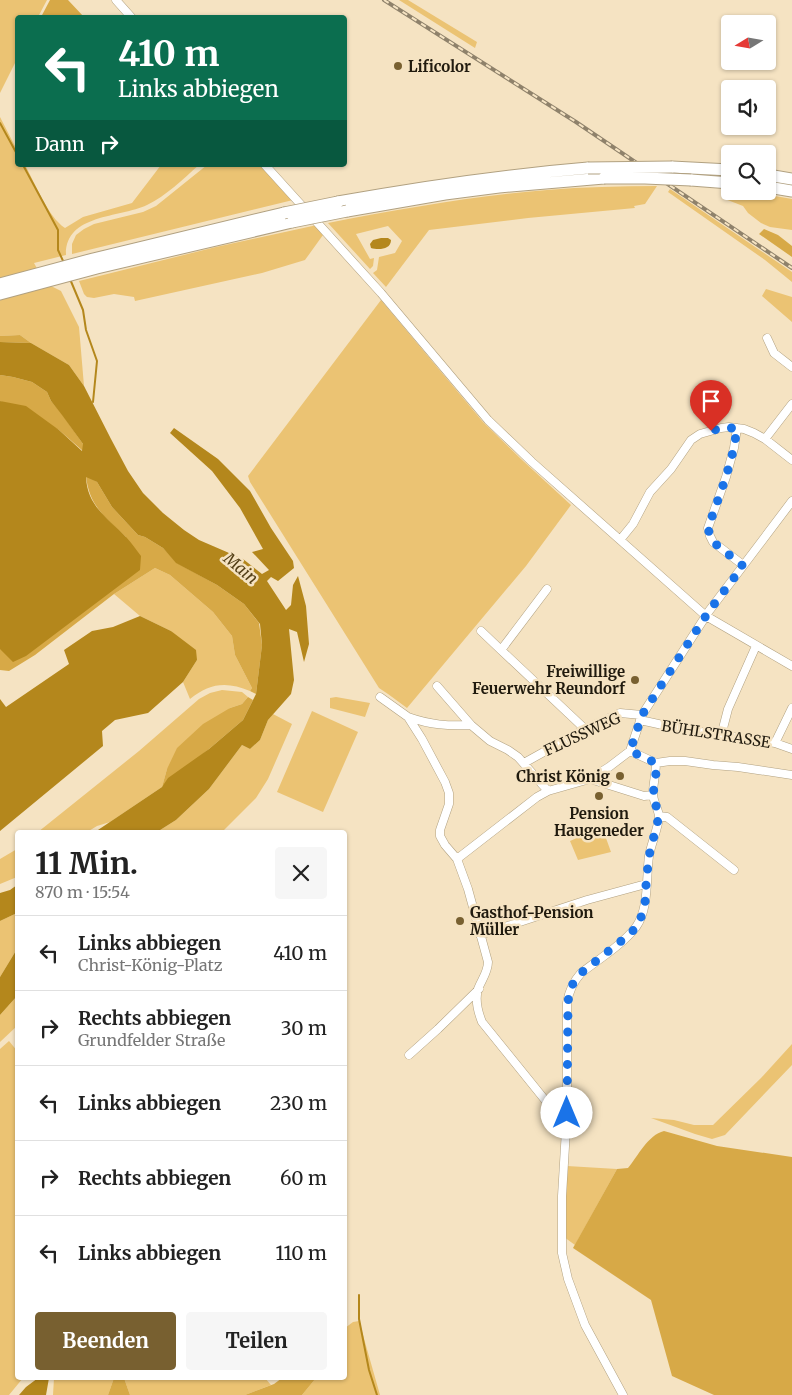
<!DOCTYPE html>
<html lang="de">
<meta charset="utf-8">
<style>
:root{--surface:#fff;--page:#f6f6f6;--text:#222;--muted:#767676;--line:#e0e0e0;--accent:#786030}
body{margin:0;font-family:Merriweather,serif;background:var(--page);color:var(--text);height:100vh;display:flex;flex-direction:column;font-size:19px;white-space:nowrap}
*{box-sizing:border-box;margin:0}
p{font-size:16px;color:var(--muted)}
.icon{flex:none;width:28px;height:28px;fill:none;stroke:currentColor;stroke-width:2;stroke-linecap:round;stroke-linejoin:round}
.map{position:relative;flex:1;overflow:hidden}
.side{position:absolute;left:15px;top:830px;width:332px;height:550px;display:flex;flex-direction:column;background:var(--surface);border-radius:5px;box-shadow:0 1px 4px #0004}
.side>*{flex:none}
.hud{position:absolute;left:15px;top:15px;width:332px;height:152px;border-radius:5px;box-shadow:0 1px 4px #0004;background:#0b6e4f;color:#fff;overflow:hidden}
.needle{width:32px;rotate:259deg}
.tools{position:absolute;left:721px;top:15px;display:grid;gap:10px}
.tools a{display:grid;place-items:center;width:55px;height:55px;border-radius:5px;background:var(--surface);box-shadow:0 1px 4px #0004;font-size:25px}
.pin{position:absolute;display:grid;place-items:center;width:42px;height:42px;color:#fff;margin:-51px -21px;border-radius:50% 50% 50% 0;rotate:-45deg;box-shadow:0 0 5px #0007}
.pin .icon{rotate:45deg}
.me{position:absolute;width:55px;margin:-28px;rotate:0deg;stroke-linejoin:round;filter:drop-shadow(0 0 4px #0008)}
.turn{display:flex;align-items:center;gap:18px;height:105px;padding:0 20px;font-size:22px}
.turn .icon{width:65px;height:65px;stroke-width:2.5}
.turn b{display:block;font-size:35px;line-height:42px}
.then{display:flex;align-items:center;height:48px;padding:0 20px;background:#0003;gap:10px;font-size:19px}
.round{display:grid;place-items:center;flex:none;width:52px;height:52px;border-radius:5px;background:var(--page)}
.headline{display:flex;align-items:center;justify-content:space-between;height:85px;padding:0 20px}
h1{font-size:30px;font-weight:700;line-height:38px}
.primary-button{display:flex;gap:10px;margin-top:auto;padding:10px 20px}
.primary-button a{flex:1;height:58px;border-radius:5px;background:var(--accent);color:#fff;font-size:20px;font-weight:700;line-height:58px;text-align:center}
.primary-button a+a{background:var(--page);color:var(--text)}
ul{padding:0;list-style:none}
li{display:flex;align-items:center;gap:15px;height:75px;padding:0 20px;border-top:1px solid var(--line)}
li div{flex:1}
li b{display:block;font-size:19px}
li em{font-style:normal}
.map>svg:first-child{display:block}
.green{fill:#ebc373}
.forest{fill:#d7a947}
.water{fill:#b4871c}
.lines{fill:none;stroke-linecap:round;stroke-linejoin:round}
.stream{stroke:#b4871c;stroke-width:2}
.minor-casing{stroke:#b1a181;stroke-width:9}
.highway-casing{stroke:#b1a181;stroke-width:13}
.minor{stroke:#fff;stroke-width:8}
.highway{stroke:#fff;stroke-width:11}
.rail-casing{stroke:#8f826b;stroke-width:4}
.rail{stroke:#f5e3c2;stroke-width:2;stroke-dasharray:5.5;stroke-linecap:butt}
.highway-bridge-casing{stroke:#b1a181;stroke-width:13;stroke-linecap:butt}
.highway-bridge{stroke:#fff;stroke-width:11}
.route{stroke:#1a73e8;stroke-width:9;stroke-dasharray:0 16.2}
.poi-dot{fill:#786030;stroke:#f5e3c2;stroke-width:2}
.labels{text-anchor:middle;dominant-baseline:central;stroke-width:5;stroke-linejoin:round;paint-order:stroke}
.poi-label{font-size:15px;font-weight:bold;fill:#201a0e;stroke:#f5e3c2;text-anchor:start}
.street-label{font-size:15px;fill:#201a0e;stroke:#f5e3c2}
.water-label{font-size:16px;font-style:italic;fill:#533f17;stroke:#f5e3c2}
</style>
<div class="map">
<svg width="792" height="1395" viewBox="0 0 792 1395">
<rect width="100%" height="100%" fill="#f5e3c2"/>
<!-- green -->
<path class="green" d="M0 0H47L38 17 18 18 17 59 0 93Z
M399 0H408L477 42 475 48Z
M0 117 17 150 18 165H25C35 183 48 217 65 228L83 217 132 203 161 165H199C183 179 166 196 147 205 119 218 65 214 66 255L34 263 45 283 61 291 79 327 84 386 69 365 31 343 20 335 0 336Z
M207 165H261L293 200 72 254V244L76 235 84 229 94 224 143 212 156 206Z
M657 186 645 204 634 206 635 208 528 218 429 230 386 287 373 273 377 270 379 257 395 253 402 241 388 226 356 234 370 259 374 258 373 266 370 269 328 223C401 209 473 196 547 190 583 187 620 186 657 186Z
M670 189 792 272V282L765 260 668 192Z
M724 193 769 198 775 196 792 199V230L770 227 761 223 748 213 743 206 725 199Z
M317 225 323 235 305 260 262 273 135 301 134 297 114 294 94 298 87 297 84 294 79 281 216 247Z
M766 289 792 297V322L762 296Z
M381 300 483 422 521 459 571 505 526 566 407 708 388 694 379 688 250 482 248 476Z
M155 568 170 575 213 612 232 636 235 655 252 688 250 691C227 681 209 683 190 699L183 682 197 660 171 631 140 616 114 594Z
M222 690 242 692 248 697 242 704 230 708 167 769 162 787 110 822 97 826 87 832H38L139 751 199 699 210 693Z
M336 697 370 703 365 717 330 708V698Z
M312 711 358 732 323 812 277 792Z
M273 714 292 724 268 779 256 798 222 832H157L176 820 209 789 242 745 250 749 260 740 268 720Z
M602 827 611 852 578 860 570 841Z
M17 849V877L0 884V859Z
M17 913V949L0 977V921Z
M17 996V1026L0 1042V1015Z
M9 1041 18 1052V1378H23L9 1395H0V1049Z
M792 1044V1065L725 1135 712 1139 695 1134 651 1118 674 1120 694 1125H713L761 1078Z
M567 1166 617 1169 575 1245 564 1237Z
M359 1321 380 1395H302L316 1378H345V1328L353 1322Z
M54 1378H114L108 1395H53Z
M124 1378H265L271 1385 245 1395H130Z"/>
<!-- forest -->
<path class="forest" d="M50 0H68L84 17H41Z
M764 229 778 235 792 246V257L759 234Z
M20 335 31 343 0 342V336Z
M0 375 13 377 32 382 47 392 51 401 62 414 83 444V451L59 430 0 401Z
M86 476 97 482 112 507 138 535 145 537 163 548 177 563 217 585 244 604 259 623 262 645 256 694 250 691 252 688 235 655 232 636 213 612 170 575 155 568 114 594 35 655 9 671 0 670V648V649L126 537C106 518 89 506 86 476Z
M248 697 253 700 243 720 209 749 162 787 167 769 177 748 203 724 230 708 242 704Z
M664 1131 717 1146 792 1157V1395H714L672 1376 651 1300 573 1248 617 1169 628 1168C638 1156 648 1135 664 1131Z
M114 1378H124L130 1395H108Z
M282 1378H316L302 1395H245L274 1384Z"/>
<!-- water -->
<path class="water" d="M381 238H388L391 240C391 250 378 250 371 248L370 244 373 240Z
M0 342 31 343 69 365 84 386 111 439 128 471 143 493 163 513 184 530 199 540 243 559 262 574 269 570 252 552 263 549 240 508 212 471 170 433 174 428 218 459 250 491 271 528 293 561 294 568 278 581 271 577 267 581 286 610 291 605 293 585 298 576 306 606 309 644 304 662 297 632 289 629 294 680 291 694 268 720 260 740 250 749 242 745 209 789 176 820 157 832H95L162 787 168 778 209 749 243 720 256 694 262 645 260 624 244 604 217 585 176 563 163 548 145 537 138 535 112 507 97 482 86 477C87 506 108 518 126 537 132 543 136 550 141 556L140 570 26 656 13 662 0 649V401L26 406 59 430 82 451 83 444 62 415 51 401 47 392 32 382 13 377 0 375Z
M140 616 171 631 196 650 197 660 183 682 148 713 115 720 102 731 103 746 0 831V699L6 707 69 664 64 650 92 631 113 627Z
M17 885V913L0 921V893L10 890Z
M17 949V996L0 1015V977Z
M38 1378H49L46 1395H19L26 1387Z"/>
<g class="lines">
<!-- stream -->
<path class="stream" d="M0 123 18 156
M23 165 58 230V250L64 263
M70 279 83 310 86 330 97 361 93 402
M359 1295V1319L369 1370 377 1395"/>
<!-- minor casing -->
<g class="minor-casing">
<path id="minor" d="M116 0 132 18
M265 165 381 293 488 420 532 462 706 616 792 666
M767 338 774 353 792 367
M737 428 734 448 726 477 708 528 710 536 713 542 743 565
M765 439 792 404
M620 540 633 524 650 492 671 469 691 440 700 434 721 428 729 427 744 429 754 433 765 439 792 460
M547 589 501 650 585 729
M481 631 501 650
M437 686 471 725 490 741 508 750 518 757 548 791
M380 697 408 717 422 739 445 782 449 793V804L440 830V836L445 845 457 859 468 889 488 962C488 972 482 979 478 989 475 999 478 1012 482 1022L566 1126
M408 717C431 725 447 726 471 725
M640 720 681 729 775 743 792 749
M721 736 728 709 756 646
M775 743 792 708
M630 751 656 763 670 761H685L713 765 738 767 792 775
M524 763 585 729 620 713 642 715
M590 779 644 796 653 795
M659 816 667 817 734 870
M457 859 537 797 548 791 590 779 609 767 630 751 642 715 687 645 709 611 792 501
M480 935 587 900 646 884
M409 1055 438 1029 479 989
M623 1395 585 1325 568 1279 562 1253V1196L567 1113V1003C569 991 573 982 581 973 599 959 622 945 636 927 649 909 646 878 649 856 651 844 659 826 659 816 658 808 653 801 653 794 653 784 656 773 656 763"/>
</g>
<!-- highway casing -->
<g class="highway-casing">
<path id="highway" d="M672 167 730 170
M768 175 792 179
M691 180 730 183
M768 187 792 191
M338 202C421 187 504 175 588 168
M347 211 445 194 499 187 604 178
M0 284 93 259 284 213
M0 294 97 268 292 222"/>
</g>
<!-- minor -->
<use href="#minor" class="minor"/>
<!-- highway -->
<use href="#highway" class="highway"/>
<!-- rail casing -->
<g class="rail-casing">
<path id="rail" d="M384 0 576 122 792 268"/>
</g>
<!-- rail -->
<use href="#rail" class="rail"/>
<!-- highway-bridge casing -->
<g class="highway-bridge-casing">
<path id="highway-bridge" d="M588 168 672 167
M604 178H645L691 180
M284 213 338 202
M292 222 347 211"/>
</g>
<!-- highway-bridge -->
<use href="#highway-bridge" class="highway-bridge"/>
</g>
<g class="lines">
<!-- route -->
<path class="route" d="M567 1113 568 1003C569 991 572 982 581 973L630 934 638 925 643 912 646 897V884L649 856 659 816 653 795 656 773V763L630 751 642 715 709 611 743 566 713 542 710 536 708 528 726 477 734 448 737 428H721L711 431"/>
</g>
<!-- markers -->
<g class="poi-dot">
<circle cx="398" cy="66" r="5"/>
<circle cx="635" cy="680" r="5"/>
<circle cx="620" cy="776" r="5"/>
<circle cx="599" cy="796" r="5"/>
<circle cx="460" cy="921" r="5"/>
</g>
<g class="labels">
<!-- poi labels -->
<g class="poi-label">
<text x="408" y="66">Lificolor</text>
<text x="625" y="671" text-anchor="end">Freiwillige<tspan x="625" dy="17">Feuerwehr Reundorf</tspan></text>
<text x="610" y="776" text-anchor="end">Christ König</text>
<text x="599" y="813" text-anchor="middle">Pension<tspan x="599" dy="17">Haugeneder</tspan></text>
<text x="470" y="912">Gasthof-Pension<tspan x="470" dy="17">Müller</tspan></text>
</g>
<!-- street labels -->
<g class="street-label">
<text transform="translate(582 734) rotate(-25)">FLUSSWEG</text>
<text transform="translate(716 734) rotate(9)">BÜHLSTRASSE</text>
</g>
<!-- water labels -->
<g class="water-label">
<text transform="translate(241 568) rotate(40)">Main</text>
</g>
</g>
</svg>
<div class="tools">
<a><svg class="needle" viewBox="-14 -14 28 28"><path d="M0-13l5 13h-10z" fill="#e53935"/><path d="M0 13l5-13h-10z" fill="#767676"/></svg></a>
<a><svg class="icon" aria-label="sound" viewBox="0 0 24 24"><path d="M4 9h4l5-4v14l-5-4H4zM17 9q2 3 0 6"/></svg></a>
<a><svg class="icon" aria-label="search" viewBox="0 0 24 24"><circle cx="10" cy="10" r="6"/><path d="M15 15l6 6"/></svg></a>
</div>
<div class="pin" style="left:711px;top:431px;background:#d93025"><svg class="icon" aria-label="arrive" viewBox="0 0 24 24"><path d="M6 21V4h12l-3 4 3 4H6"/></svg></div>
<svg class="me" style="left:567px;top:1113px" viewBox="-20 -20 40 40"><circle r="19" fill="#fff"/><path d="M0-13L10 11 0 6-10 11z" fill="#1a73e8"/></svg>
<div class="hud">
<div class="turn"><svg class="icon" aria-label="left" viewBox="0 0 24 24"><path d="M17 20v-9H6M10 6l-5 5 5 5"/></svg><div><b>410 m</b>Links abbiegen</div></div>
<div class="then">Dann<svg class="icon" aria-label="right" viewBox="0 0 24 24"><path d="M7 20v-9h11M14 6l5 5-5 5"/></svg></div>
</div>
<section class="side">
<div class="headline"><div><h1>11 Min.</h1><p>870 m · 15:54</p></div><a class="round"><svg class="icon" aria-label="close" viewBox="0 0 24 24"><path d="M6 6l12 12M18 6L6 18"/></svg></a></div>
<ul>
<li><svg class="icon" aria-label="left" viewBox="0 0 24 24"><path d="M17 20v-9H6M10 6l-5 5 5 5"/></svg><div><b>Links abbiegen</b><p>Christ-König-Platz</p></div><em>410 m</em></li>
<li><svg class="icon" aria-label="right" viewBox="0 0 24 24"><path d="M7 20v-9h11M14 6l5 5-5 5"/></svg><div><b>Rechts abbiegen</b><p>Grundfelder Straße</p></div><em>30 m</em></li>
<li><svg class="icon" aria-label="left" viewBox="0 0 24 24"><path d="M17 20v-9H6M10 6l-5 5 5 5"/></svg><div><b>Links abbiegen</b></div><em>230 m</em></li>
<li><svg class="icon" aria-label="right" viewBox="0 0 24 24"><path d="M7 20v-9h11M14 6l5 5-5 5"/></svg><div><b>Rechts abbiegen</b></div><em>60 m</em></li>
<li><svg class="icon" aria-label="left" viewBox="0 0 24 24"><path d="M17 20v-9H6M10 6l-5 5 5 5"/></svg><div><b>Links abbiegen</b></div><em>110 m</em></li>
</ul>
<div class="primary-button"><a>Beenden</a><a>Teilen</a></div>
</section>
</div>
